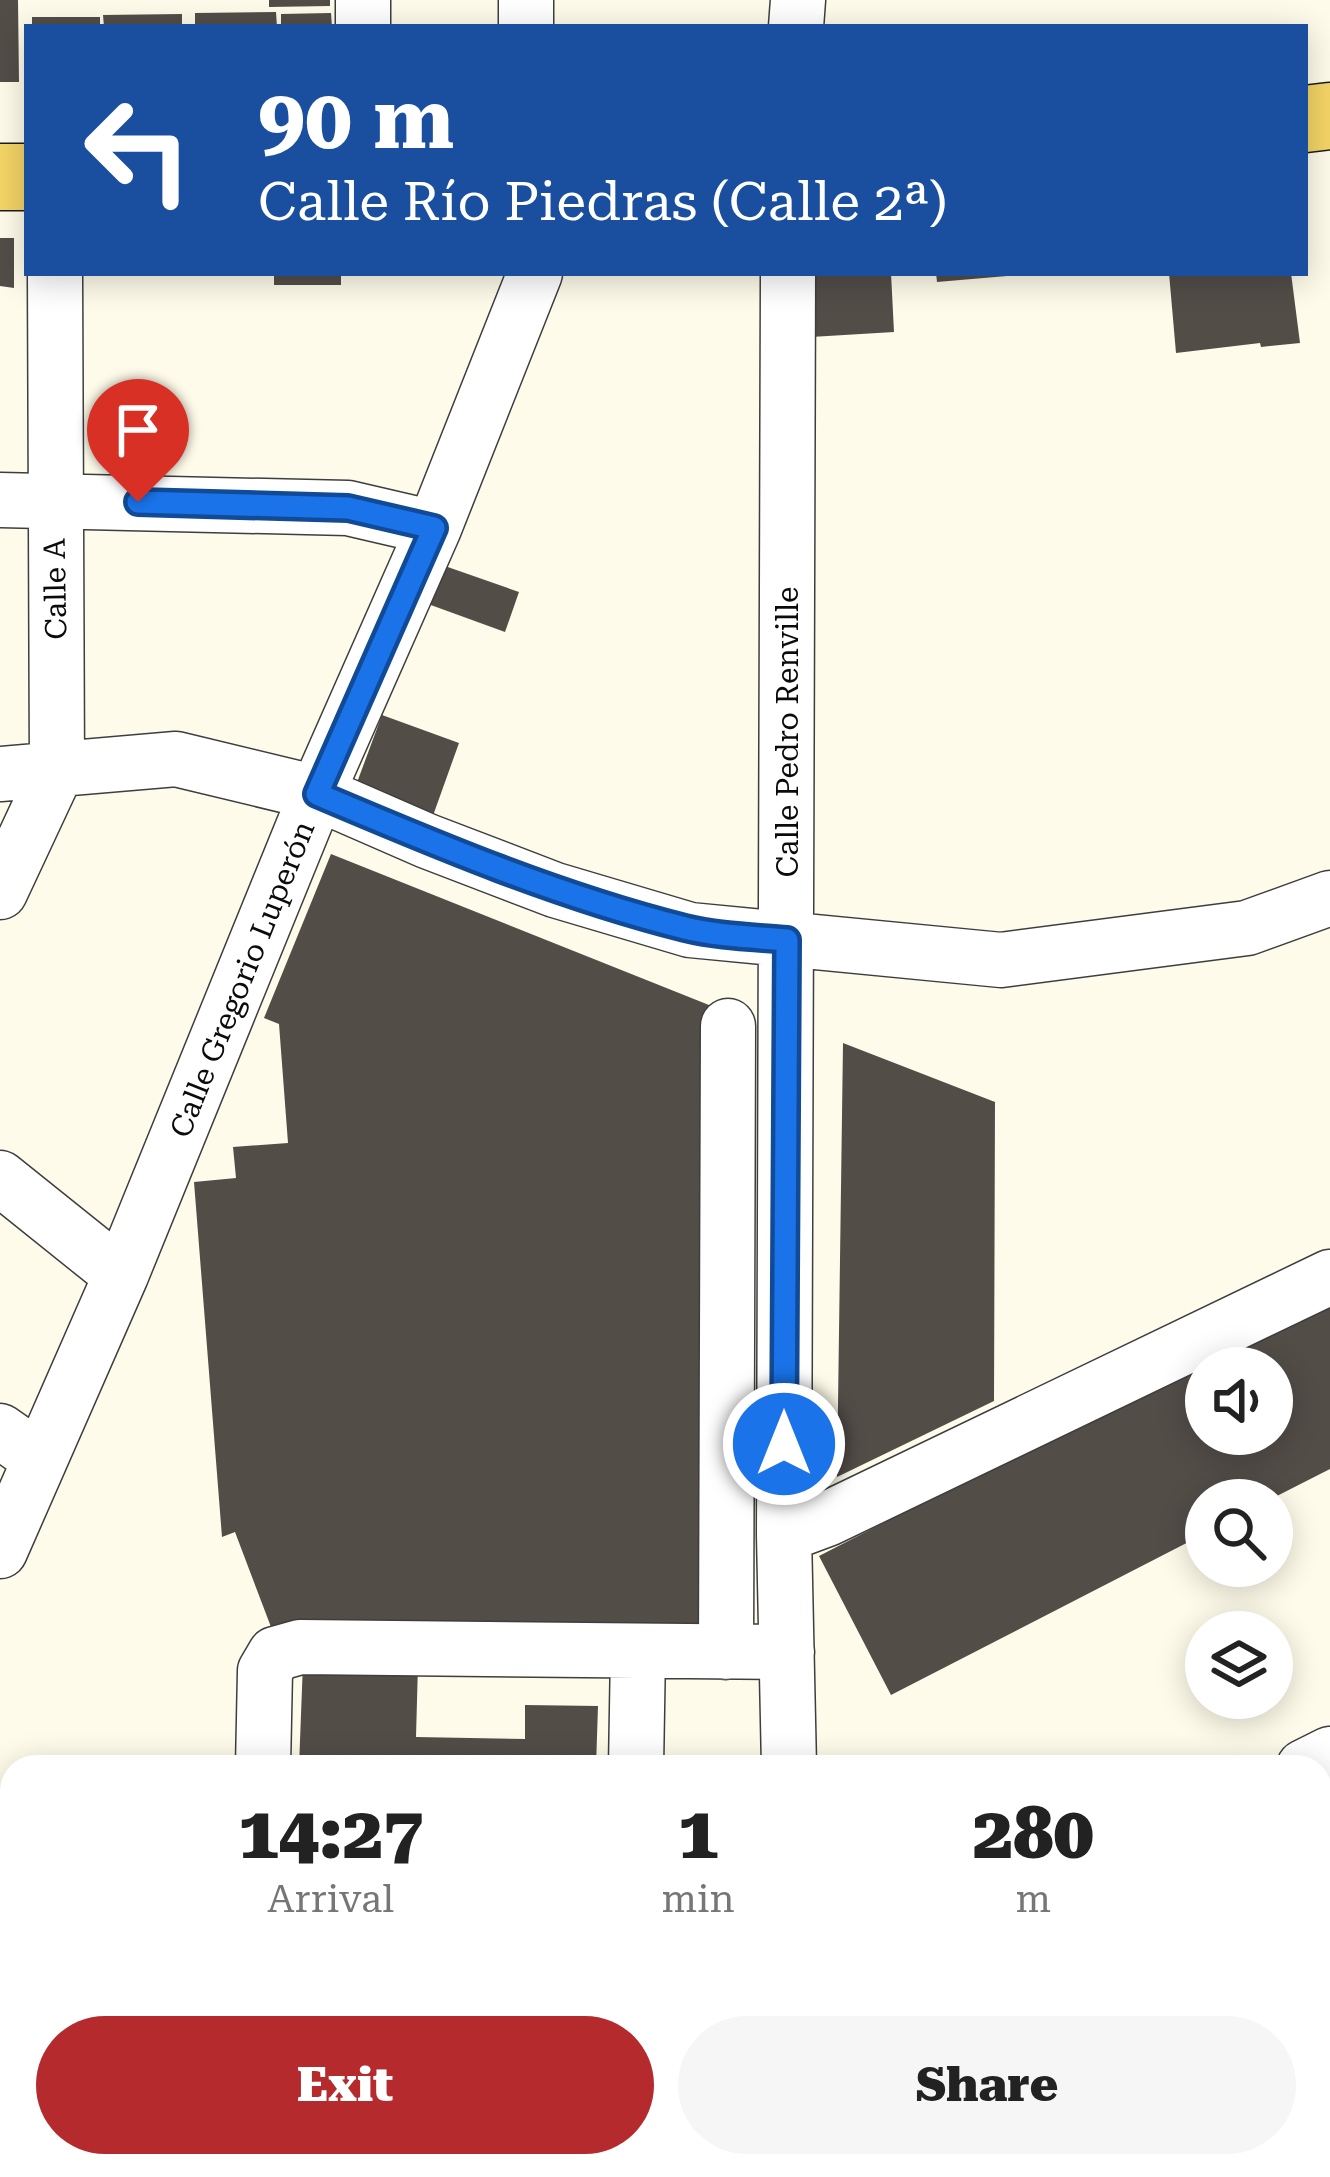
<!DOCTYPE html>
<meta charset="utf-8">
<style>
:root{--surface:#fff;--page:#f6f6f6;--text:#222;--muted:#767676;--accent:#b52a2d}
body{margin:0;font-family:"Roboto Serif",serif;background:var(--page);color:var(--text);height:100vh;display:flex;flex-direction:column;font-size:45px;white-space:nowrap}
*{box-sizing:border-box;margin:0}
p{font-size:39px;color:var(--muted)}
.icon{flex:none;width:66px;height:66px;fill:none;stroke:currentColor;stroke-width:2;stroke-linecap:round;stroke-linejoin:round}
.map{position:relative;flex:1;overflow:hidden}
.sheet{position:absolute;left:0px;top:1755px;width:1332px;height:423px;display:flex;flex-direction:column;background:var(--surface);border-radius:36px 36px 0 0;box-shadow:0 6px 30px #0003}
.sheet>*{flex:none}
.hud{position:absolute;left:24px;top:24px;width:1284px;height:252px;border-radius:0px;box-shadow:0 6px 30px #0003;background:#1a4fa0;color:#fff;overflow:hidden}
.controls{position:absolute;left:1185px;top:1347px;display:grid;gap:24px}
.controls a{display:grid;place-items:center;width:108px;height:108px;border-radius:50%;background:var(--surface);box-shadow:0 6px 30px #0003;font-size:60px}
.pin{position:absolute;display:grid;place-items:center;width:102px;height:102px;color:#fff;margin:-123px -51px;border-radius:50% 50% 50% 0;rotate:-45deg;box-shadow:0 0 12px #0007}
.pin .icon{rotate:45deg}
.me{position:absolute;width:132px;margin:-66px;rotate:0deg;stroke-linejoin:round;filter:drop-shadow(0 0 9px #0008)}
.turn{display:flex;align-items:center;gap:42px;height:252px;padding:0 36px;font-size:54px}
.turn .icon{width:156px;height:156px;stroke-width:2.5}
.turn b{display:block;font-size:84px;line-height:102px}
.eta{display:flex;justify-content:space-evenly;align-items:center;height:204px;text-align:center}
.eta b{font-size:72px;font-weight:800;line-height:84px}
.action{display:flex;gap:24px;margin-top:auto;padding:24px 36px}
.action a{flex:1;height:138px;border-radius:72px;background:var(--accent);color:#fff;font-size:48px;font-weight:800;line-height:138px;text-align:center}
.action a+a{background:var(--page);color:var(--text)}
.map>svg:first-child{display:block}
.building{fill:#534d48;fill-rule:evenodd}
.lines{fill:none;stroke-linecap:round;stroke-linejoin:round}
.minor-casing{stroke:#3e3e3e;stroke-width:57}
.major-casing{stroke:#1c1c1c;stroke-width:69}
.minor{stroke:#fff;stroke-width:54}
.major{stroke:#f3d466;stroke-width:66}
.route-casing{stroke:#114b97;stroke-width:30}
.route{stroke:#1a73e8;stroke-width:21}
.labels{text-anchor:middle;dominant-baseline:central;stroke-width:12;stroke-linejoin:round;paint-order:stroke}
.street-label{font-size:30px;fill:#0b0b0b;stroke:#fff}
</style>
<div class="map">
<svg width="1330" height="2177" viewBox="0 0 1330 2177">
<rect width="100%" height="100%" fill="#fefbea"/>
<!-- building -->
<path class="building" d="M0 0H18L19 82H0Z
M269 0H330V6L269 7Z
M276 12 277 27H195V13Z
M331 13 332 27H281V14Z
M182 14V27H104L103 15Z
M32 17H100V27H32Z
M0 238H14V288L0 286Z
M274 273H341V285H274Z
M808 273H891L894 332 811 337Z
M936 273H1007V276L937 282Z
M1169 273H1291L1300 343 1261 347 1260 343 1176 353Z
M442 565 519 592 505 632 428 604Z
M382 715 459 743 430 824 352 796Z
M331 854 724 1011 718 1633 271 1627 235 1532 222 1537 194 1182 236 1178 233 1147 288 1143 279 1024 264 1018Z
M843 1043 995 1102 994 1401 837 1477Z
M1330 1293V1469L1269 1500H1206V1533L891 1695 819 1556ZM1206 1368H1272V1434H1206Z
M303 1662 418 1664 416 1737 525 1739V1705L598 1706 596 1767H299Z
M1320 1967 1330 1987V2168L1311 2177H1192L1214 2166H1320Z
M904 2166H1129L1106 2177H910Z"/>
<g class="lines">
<!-- minor casing -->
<g class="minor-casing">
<path id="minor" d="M363 27V0
M526 27V0
M796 27 798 0
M788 273 784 1535 789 1767
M0 500 348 508 434 528
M0 774 176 759 317 793 427 841 555 890 690 930 1001 960 1247 928 1330 898
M0 892 57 770 55 273
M0 1178 121 1275
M0 1431 40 1459
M784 1535 827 1519 1330 1277
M0 1551 121 1275 317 793 434 528 535 273
M726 1652 728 1026
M263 1767 265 1671 275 1654 300 1647 787 1652
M636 1767 638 1652
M1304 1767 1330 1754
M855 2166 859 2177
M488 2177 509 2166"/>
</g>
<!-- major casing -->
<g class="major-casing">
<path id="major" d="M1305 119 1330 116
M0 177H27"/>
</g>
<!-- minor -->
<use href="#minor" class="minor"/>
<!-- major -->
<use href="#major" class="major"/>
</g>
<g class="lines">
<!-- route casing -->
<g class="route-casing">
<path id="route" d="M138 502 348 508 434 528 317 794C437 845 558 896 685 928 717 936 753 937 787 940L784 1444"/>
</g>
<!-- route -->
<use href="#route" class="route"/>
</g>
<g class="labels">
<!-- street labels -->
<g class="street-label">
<text transform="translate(55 589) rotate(-91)">Calle A</text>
<text transform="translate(787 732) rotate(-90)">Calle Pedro Renville</text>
<text transform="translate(242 979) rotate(-68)">Calle Gregorio Luperón</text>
</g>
</g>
</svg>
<div class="controls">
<a><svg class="icon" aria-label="sound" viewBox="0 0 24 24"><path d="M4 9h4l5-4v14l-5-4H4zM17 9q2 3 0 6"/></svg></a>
<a><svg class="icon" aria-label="search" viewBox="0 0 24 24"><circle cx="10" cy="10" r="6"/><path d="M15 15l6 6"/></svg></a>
<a><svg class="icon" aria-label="layers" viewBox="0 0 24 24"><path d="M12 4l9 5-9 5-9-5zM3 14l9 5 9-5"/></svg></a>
</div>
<div class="pin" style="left:138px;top:502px;background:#d93025"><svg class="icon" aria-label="arrive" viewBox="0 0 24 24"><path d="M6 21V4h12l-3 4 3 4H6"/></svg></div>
<svg class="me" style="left:784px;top:1444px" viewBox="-20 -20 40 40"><circle r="17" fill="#1a73e8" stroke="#fff" stroke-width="3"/><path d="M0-11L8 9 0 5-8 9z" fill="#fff"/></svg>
<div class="hud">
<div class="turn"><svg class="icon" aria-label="left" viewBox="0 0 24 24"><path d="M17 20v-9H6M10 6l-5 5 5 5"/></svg><div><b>90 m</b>Calle Río Piedras (Calle 2ª)</div></div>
</div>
<section class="sheet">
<div class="eta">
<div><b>14:27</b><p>Arrival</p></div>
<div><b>1</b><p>min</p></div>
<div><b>280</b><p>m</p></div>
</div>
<div class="action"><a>Exit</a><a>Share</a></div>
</section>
</div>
